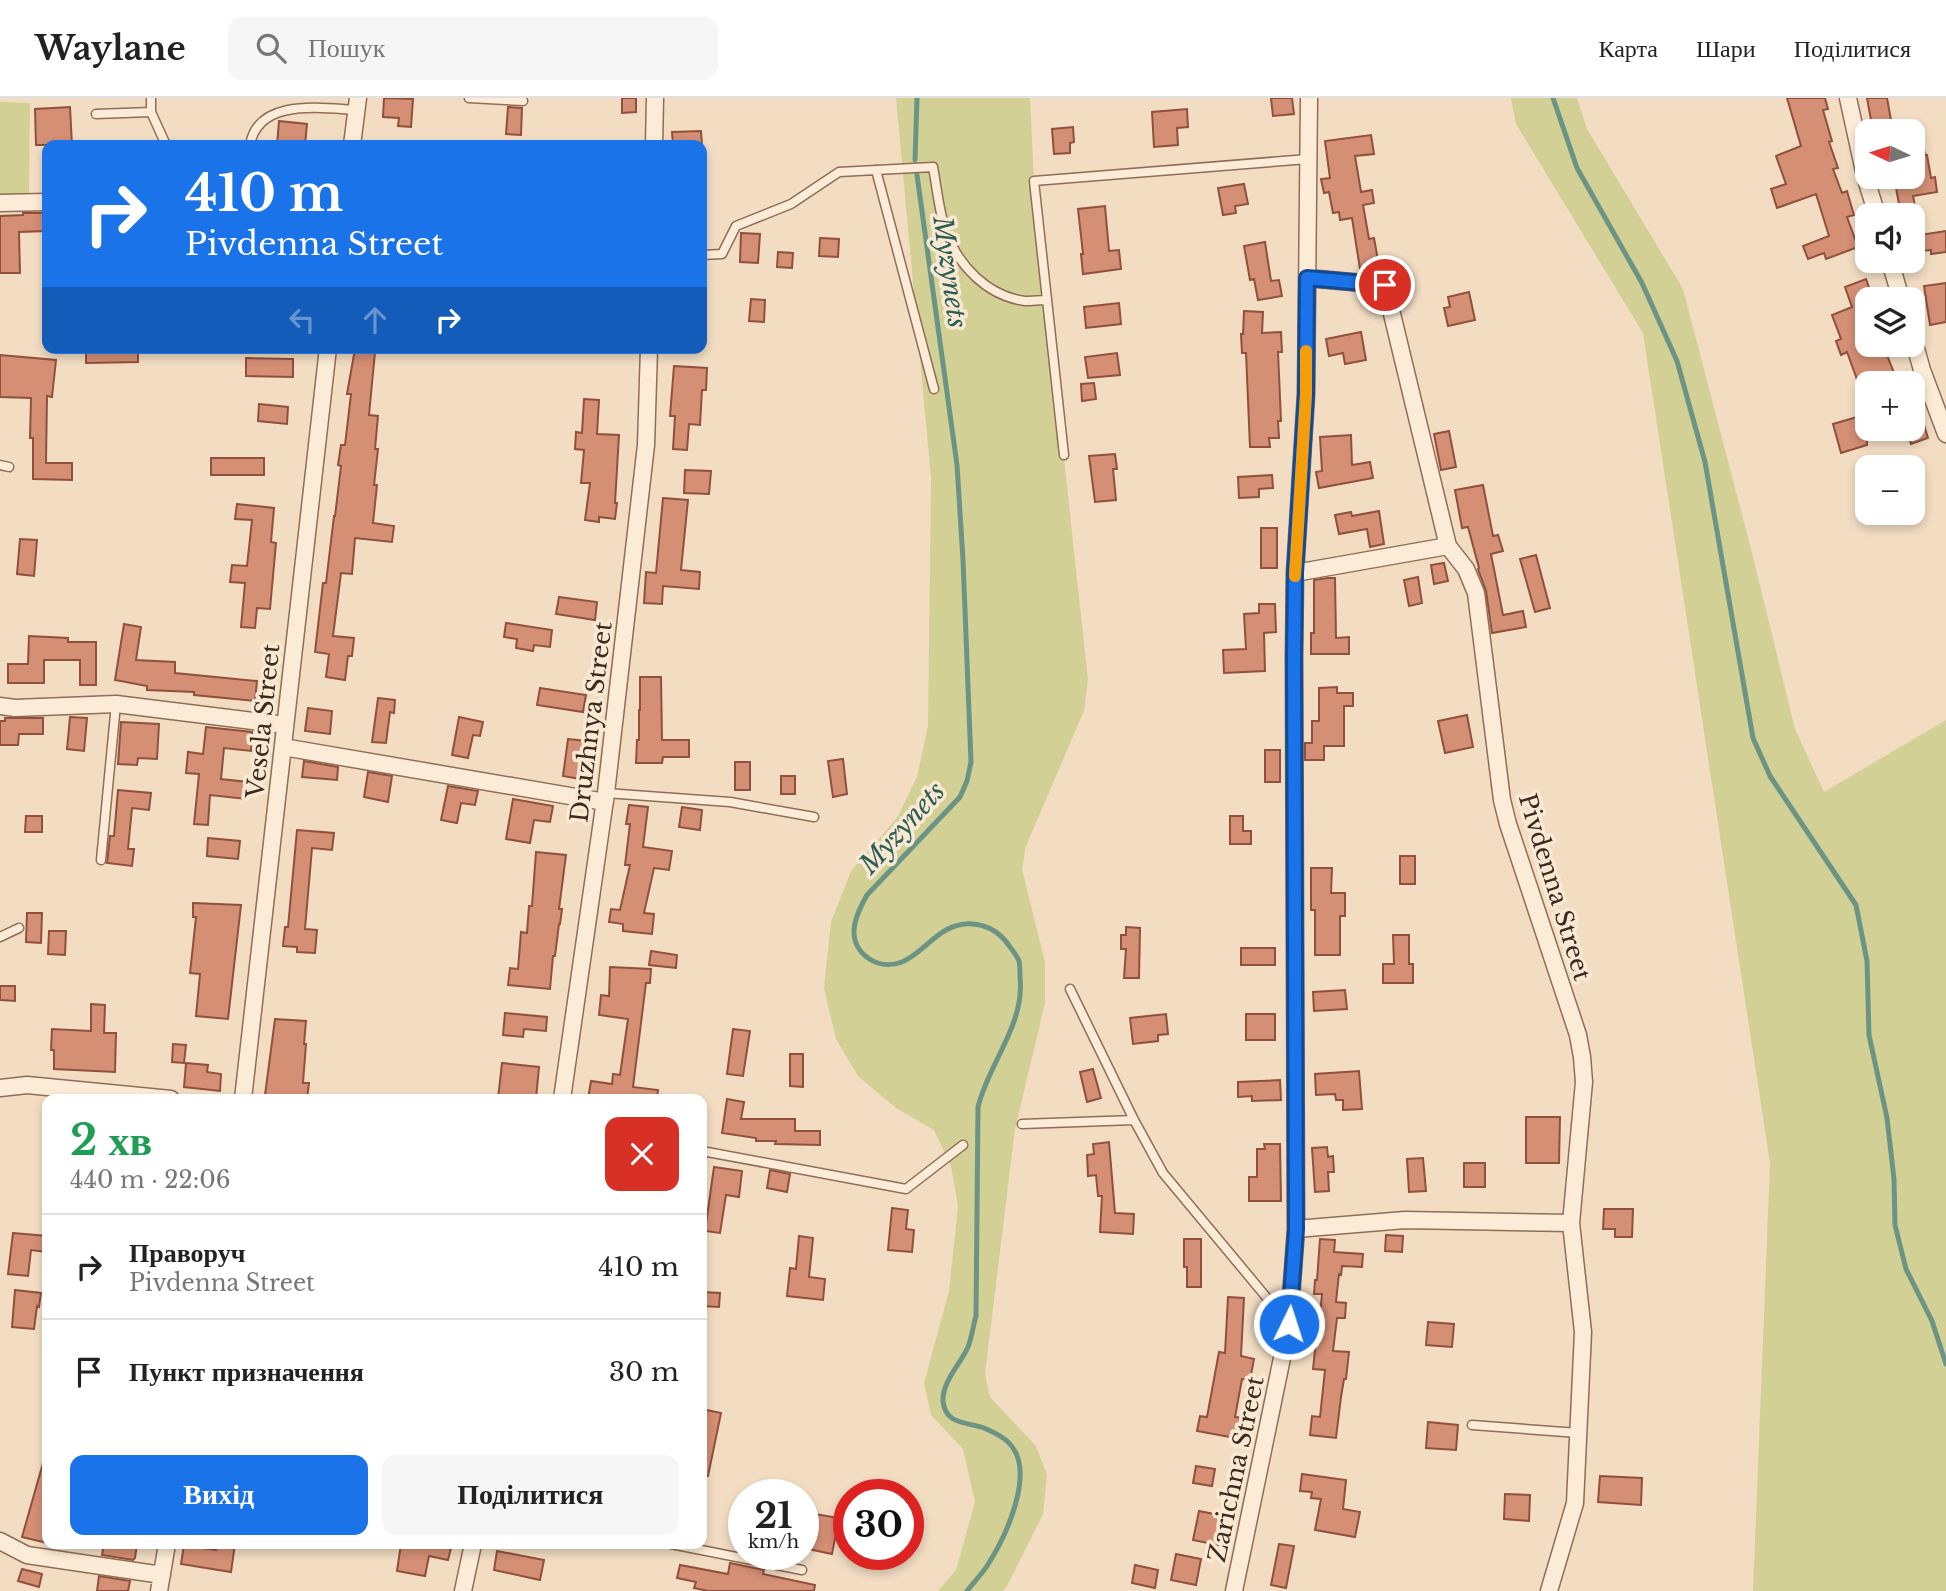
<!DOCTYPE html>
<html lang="uk">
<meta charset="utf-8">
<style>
:root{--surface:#fff;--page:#f6f6f6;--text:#222;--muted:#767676;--line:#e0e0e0;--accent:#1a73e8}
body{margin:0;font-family:"Libre Baskerville",serif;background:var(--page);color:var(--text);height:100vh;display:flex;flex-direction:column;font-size:26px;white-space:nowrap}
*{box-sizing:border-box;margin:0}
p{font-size:23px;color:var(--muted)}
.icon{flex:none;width:38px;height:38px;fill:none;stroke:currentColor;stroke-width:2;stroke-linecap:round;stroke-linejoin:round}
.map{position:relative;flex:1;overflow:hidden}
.side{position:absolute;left:42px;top:996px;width:665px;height:455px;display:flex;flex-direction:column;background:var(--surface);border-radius:14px;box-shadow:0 4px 10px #0003}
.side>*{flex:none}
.hud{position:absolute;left:42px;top:42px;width:665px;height:214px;border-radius:14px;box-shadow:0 4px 10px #0003;background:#1a73e8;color:#fff;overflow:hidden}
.needle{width:46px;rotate:274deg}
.fabs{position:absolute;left:1855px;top:21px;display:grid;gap:14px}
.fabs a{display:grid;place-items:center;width:70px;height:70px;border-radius:14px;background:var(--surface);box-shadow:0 4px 10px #0003;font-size:35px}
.speed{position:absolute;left:728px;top:1381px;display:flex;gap:14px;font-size:35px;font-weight:700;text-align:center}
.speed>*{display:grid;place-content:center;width:91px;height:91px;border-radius:50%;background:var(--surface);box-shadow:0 4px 10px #0003;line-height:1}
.speed small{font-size:18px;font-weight:400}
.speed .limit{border:10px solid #d22;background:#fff;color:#111}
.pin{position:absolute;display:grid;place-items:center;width:60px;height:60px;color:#fff;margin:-30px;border:4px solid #fff;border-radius:50%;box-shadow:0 2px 7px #0007}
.me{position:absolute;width:77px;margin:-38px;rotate:4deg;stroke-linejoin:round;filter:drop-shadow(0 0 5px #0008)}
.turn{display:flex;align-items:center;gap:24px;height:147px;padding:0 28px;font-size:32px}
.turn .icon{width:91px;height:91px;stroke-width:2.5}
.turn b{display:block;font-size:49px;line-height:60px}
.lanes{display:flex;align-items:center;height:66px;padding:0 28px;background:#0003;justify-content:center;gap:35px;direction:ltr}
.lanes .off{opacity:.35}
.round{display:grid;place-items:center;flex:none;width:74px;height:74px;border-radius:14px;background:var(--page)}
.overview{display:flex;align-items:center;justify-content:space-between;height:119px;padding:0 28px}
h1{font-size:42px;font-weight:700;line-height:52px;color:#1e9e55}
.action{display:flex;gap:14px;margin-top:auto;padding:14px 28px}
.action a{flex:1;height:80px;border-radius:14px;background:var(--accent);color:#fff;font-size:28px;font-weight:700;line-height:80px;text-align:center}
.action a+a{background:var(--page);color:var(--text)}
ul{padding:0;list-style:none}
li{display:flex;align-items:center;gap:21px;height:105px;padding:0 28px;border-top:2px solid var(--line)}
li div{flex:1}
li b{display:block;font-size:26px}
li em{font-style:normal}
header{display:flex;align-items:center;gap:42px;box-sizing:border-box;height:98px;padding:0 35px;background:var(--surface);border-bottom:2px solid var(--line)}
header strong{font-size:33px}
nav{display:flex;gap:38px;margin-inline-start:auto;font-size:24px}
.search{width:490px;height:63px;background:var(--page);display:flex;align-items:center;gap:18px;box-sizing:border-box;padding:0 24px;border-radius:14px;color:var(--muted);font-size:26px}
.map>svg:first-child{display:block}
.green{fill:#d2d095}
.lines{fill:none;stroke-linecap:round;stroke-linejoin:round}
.stream{stroke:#6b9484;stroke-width:5}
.building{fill:#d48f75;stroke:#90503b;stroke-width:2}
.lane-casing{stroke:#8f6d57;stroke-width:11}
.street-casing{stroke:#8f6d57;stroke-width:19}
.lane{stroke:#fcecd7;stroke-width:8}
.street{stroke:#fcecd7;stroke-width:16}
.route-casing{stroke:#114b97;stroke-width:18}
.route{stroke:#1a73e8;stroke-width:12}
.slow{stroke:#f59e0b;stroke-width:12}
.labels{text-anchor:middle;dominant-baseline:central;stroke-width:7;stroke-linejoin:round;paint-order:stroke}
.street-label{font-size:24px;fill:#3d281d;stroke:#f9e9d3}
.water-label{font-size:26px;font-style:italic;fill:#2b5e54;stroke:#f9e9d3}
</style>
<header>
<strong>Waylane</strong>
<div class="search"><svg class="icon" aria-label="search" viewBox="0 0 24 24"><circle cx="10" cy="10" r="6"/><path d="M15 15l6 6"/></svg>Пошук</div>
<nav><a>Карта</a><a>Шари</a><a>Поділитися</a></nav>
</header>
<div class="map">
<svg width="1946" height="1493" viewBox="0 0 1946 1493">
<rect width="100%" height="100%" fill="#f2ddc3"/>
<!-- green -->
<path class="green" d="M896 0H1030L1034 83 1088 582 1084 613 1026 748 1022 771 1045 864V905L1015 1031 985 1276 990 1299 1036 1348 1047 1377 1043 1416 1007 1488 1003 1493H938L956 1472 975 1404 963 1351 931 1317 924 1285 949 1193 958 1108 951 1068 934 1032 896 1010 858 978 836 941 824 890 831 824 851 773 897 720 917 679 928 628 931 380Z
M1511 0H1577L1587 31 1683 191 1752 455 1795 631 1824 694 1946 622V1493H1753L1770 1065 1643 235 1516 26Z
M0 4 30 5 29 98H0Z"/>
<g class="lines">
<!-- stream -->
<path class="stream" d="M1553 0 1577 70 1642 185 1677 263 1705 364 1753 640 1770 678 1856 807 1867 863 1869 937 1887 1020 1894 1081 1895 1127 1906 1171 1932 1223 1946 1266
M915 62 917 0
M917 77 957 367 963 462 971 664 967 683 960 699 867 797C861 808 855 819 854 832 853 857 879 873 902 864 919 857 930 841 946 832 969 819 996 827 1010 849 1013 853 1017 858 1019 863 1020 867 1020 874 1020 879 1025 927 989 964 978 1009L976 1218C973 1228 972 1239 968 1249 961 1265 942 1284 943 1303 945 1327 968 1324 984 1330 991 1333 1002 1338 1008 1344 1038 1372 1005 1440 987 1468 981 1477 973 1485 967 1493"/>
</g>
<!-- building -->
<path class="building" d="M384 0 413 1 411 29 398 28 399 20 383 19Z
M622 0H636V14L622 15Z
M1271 0H1292L1294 16 1273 18Z
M1787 0H1825L1828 11 1823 12 1832 43 1829 44 1838 70 1833 71 1842 95 1847 93 1854 117 1847 119 1858 149 1826 161 1824 155 1808 161 1803 148 1829 138 1816 96 1777 110 1771 91 1786 86 1776 58 1801 48Z
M1867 0H1887L1893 33H1873Z
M70 9 72 47H36L35 11Z
M508 9 522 10 521 37 506 36Z
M1187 11 1188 29 1177 30 1178 47 1154 49 1152 14Z
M279 23 307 26 305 47H277Z
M1073 29 1074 44 1070 45V55L1054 56 1052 31Z
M1920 30 1925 57H1927L1931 80 1935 79 1937 94 1913 98 1917 117H1901L1894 79H1913V31Z
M701 33 702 47H673L672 34Z
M1371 37 1374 56 1355 58 1361 94 1372 92 1374 105 1363 107 1369 141 1374 140 1379 168 1360 171 1352 120 1340 122 1339 114 1333 115 1329 94 1324 95 1321 81 1330 80 1325 43Z
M1244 86 1248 106 1235 108 1236 115 1223 117 1218 90Z
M1105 108 1109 153 1119 152 1121 171 1083 176 1081 156H1083L1078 111Z
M23 115H47V133L19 134 20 175H0V118L23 117Z
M1946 133V154L1931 156V152L1913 154V138Z
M741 135 760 136 758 165 740 164Z
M820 140 839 141 838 159 819 158Z
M1265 144 1271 183 1279 182 1282 198 1258 202 1254 181 1250 182 1244 148Z
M778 154 793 155 792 170 777 169Z
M1866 181 1871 195 1867 196V247H1883L1898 285H1864L1859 287 1847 254 1841 257 1836 243 1841 241 1832 217 1852 209 1845 189Z
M1946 185V224L1930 227 1924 188Z
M1469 194 1475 222 1448 228 1444 210 1450 209 1448 199Z
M751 201 765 202 764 224 749 223Z
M1119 205 1121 226 1086 230 1084 209Z
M1244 213 1263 214 1262 235 1281 234 1282 254H1278L1281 323H1278L1279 340H1269L1270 349H1250L1246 255H1242L1241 236H1243Z
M1361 234 1366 262 1345 266 1343 255 1329 258 1326 241Z
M86 250H138V264L86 265Z
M355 251 375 254 369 317 378 318 375 351H378L374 387H377L373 425 394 428 392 444 355 440 352 476 341 475 333 538 354 540 352 558H348L345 582 326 579 329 556 315 554 323 485H326L334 418H335L341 368 338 367 341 347H345L351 296H347Z
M1117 255 1120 277 1088 280 1085 259Z
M0 257 56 262 52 299 47 298 46 365H72V382L33 381V340H30L31 300 0 299Z
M246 260 293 261V279L246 278Z
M674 268 707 270 706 292H702L700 327 689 326 687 352 673 351 675 318H670Z
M1094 285 1096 301 1082 303 1081 286Z
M584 301 599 302 597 336 619 337 615 405H617L615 421 599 419V424L585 422 590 385H581L584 352 575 351 576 334 582 335Z
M259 306 288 309 287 326 258 323Z
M1867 316V347L1841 355 1833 326Z
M1924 327 1928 340 1911 346 1907 333Z
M1449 333 1456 369 1441 372 1434 336Z
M1351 337 1352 367 1370 364 1373 380 1319 390 1316 374 1322 373 1320 339Z
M1115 356 1117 371H1113L1116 402 1095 404 1089 358Z
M211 360H264V377H211Z
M685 372 711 373 709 396 684 395Z
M1272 377 1273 390 1259 391V399L1239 400 1238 379Z
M1483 387 1493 438 1498 437 1503 453 1491 456 1503 517 1523 513 1526 529 1492 535 1486 493 1478 471 1479 470 1468 429 1462 430 1455 392Z
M663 400 688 402 681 472 700 474 699 491 663 488 662 506 644 505 646 474 656 475Z
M237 406 274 410 271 444 276 445 270 511 257 510 255 530 241 529 245 485 230 484 232 467 247 468 252 422 235 421Z
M1379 413 1384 446 1370 449 1367 431 1339 436 1335 417 1351 414 1352 418Z
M1261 430H1277V470H1261Z
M20 441 37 442 34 478 17 476Z
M1536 457 1550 510 1535 514 1520 461Z
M1444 465 1448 483 1434 486 1431 467Z
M1418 479 1422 505 1409 508 1404 482Z
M1328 480H1335L1336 540 1349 539V556H1311V535H1314V482Z
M559 499 597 504 595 522 556 516Z
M1259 506H1275L1276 534 1264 535 1265 573 1224 575 1223 552 1246 551 1244 516 1259 515Z
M506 525 552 532 550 549 534 547 533 553 516 550 517 541 504 539Z
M124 526 141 529 136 562 175 564V575L257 583 255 603 194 597V594L147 592V588L115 582Z
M29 538 68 540V544H96V587H80V562H44V585H8V566H28Z
M640 579H661L662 642H689V659H663L662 665H636L637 642H639V612H640Z
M1337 589V595H1353V608H1344V648H1324V662H1305V645H1312V623H1319V590Z
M540 590 586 597 583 614 537 607Z
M378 600 395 602 394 615 390 614 386 645 372 644Z
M308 610 332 613 330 636 305 633Z
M1467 617 1473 649 1445 655 1438 623Z
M70 619 87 620 84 653 67 651Z
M459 619 483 624 480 638 473 637 468 660 452 657Z
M5 620H43V636H19L18 647H0V623H5Z
M121 624 159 626 157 661 138 660 137 667 118 666Z
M206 629 252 634 251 653 224 650 221 681 248 684 246 701 210 697 208 727 194 726 199 676 186 675 188 654 203 656Z
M568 641 586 643 580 681 563 678Z
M1265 652H1280V684H1265Z
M843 661 847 696 833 699 828 663Z
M304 663 338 669 337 682 302 679Z
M735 664H750V692H735Z
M368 674 392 678 388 704 364 699Z
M781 678H795V696H781Z
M448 688 478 693 475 707 461 705 457 725 441 722Z
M118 692 151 695 149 712 132 710 128 751H134L132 768 107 765 110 738H114Z
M513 701 553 708 550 724 534 722 530 745 506 741Z
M629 707 648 709 643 749 672 753 669 772 654 770 644 815 654 816 652 836 623 833V826L609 824 611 811 620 812 630 767H625L630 726H626Z
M682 709 702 712 700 732 679 729Z
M26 718H42V734H25Z
M1230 718H1243V733H1251V746H1230Z
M297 732 334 735 332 752 312 750 305 831 317 832 315 855 297 854V849L283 848 285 829H288Z
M208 740 240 743 238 761 207 758Z
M536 754 566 757 559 811H562L560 826H559L555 858H553L550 891 508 887 510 870 518 871 521 834 527 835 529 808H532Z
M1400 758H1415V786H1400Z
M1311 770H1332L1331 795H1345V818H1340V857H1315V812H1311Z
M193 805 241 807 228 921 196 918 200 876 190 875 196 819H193Z
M27 815H42L41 845 26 844Z
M1126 829 1140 830 1139 880H1124L1126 851H1121V837H1126Z
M49 833H66L65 857 48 856Z
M1393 837H1409V866H1413V885H1383V866H1394Z
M1241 850H1275V867H1241Z
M651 853 677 857 676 870 649 867Z
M610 869 651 871 650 885H646L633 989 658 992 657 1001H588L591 983 612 986 613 976 620 977 628 921 599 917 601 897 609 898Z
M0 888H15V903L0 902Z
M1345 892 1347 911 1314 913 1313 894Z
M91 906 105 907 104 935H116L115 974 54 971V952H51L52 931 91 933Z
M505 915 547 919 546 933 524 931 523 939 503 937Z
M1166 916 1168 936 1158 937V943L1133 946 1130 920Z
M1246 916H1275V942H1246Z
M275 921 306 923 304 946H306L303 985H309L307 1001 265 997Z
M733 931 750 933 743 978 727 976Z
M173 946 186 947 184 965 172 964Z
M790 956H803V989L790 988Z
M186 965 208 967 207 974 221 976 220 993 184 989Z
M502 965 539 969 536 1001H498Z
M1093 971 1101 1000 1087 1004 1080 974Z
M1359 973 1362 1011 1343 1012V1002H1336L1335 996 1316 997 1315 976Z
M1280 982 1281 1002 1252 1003V998L1238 999V984Z
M727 1001 744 1004 741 1021H795V1033H820V1047L775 1046 776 1043H756V1040L722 1035Z
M1526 1019H1560L1559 1065H1526Z
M1109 1044 1115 1115 1134 1116 1133 1136 1100 1134 1102 1098H1098L1096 1077 1088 1078 1087 1057 1094 1056 1093 1046Z
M1264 1046H1280L1281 1103H1249V1079H1257V1051H1265Z
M1327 1049 1328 1059 1333 1058 1334 1074H1328L1329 1093 1315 1094 1312 1050Z
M1423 1060 1426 1093 1409 1094 1407 1061Z
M1464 1065H1485V1089H1464Z
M714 1069 742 1073 739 1099 726 1097 720 1135 705 1133Z
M770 1072 790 1076 787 1094 767 1090Z
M892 1110 908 1112 906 1131 914 1132 912 1154 888 1152Z
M1604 1111H1633L1632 1139H1615V1131H1603Z
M13 1135 47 1138V1154L31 1152 28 1178 8 1176Z
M1386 1137 1403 1138 1402 1154 1385 1153Z
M799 1138 813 1140 809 1179 825 1181 823 1202 787 1198 790 1170 796 1171Z
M1184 1141H1201V1189H1187V1169H1184Z
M1320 1141 1335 1142 1334 1154 1363 1156 1362 1169 1342 1168 1341 1177 1339 1176 1336 1204 1346 1205 1345 1220H1337L1333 1253 1349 1254 1346 1281H1344L1341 1299 1336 1340 1310 1337 1312 1318 1320 1319 1325 1272 1313 1271 1316 1243 1308 1242 1310 1227 1319 1228 1322 1196H1314L1315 1182H1317Z
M15 1192 41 1195 39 1209 37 1208 34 1231 12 1229Z
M702 1194 720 1195 719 1209 702 1208Z
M1228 1199 1244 1200 1241 1258 1254 1261 1250 1282 1242 1281 1235 1319 1244 1320 1241 1341 1197 1333 1200 1318 1207 1319 1219 1254 1225 1255Z
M1428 1224 1454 1226 1452 1249 1426 1247Z
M702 1311 721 1315 708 1378H702Z
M1428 1324 1458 1327 1456 1352 1426 1350Z
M43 1365H47V1445L22 1439Z
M1196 1368 1215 1371 1212 1388 1193 1385Z
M1302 1376 1346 1382 1343 1411 1360 1414 1355 1439 1315 1432 1321 1401 1311 1400 1312 1394 1300 1393Z
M1600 1378 1642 1380 1641 1407 1598 1404Z
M1505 1396 1530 1397 1529 1423 1504 1421Z
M1199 1413 1224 1418 1218 1447 1193 1442Z
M815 1416 839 1420 832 1456 808 1451Z
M104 1446H137L135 1460 133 1462 102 1457Z
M217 1446H235L231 1474 181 1466 184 1447 216 1452Z
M401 1446H452L448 1462 429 1458 425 1478 397 1473Z
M1279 1446 1294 1448 1286 1490 1271 1487Z
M497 1453 544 1462 540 1482 494 1472Z
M1176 1456 1201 1461 1196 1487 1171 1482Z
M730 1465 764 1472 763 1476 815 1487 814 1493H708L694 1490 696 1484 677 1480 680 1467 728 1476Z
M1135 1467 1158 1472 1155 1490 1132 1485Z
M22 1471 42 1476 39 1489 18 1483Z
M99 1478 130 1483 128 1493H97Z"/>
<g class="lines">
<!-- lane casing -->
<g class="lane-casing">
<path id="lane" d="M151 0V14L166 47
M469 0 523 3
M96 16 151 14
M250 47C258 0 320 10 357 12
M876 72 934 291
M702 157 722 156 736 128 791 106 839 74 933 69C937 90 939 114 946 134 959 168 987 198 1025 203 1032 203 1040 202 1047 202
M1064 357 1034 83 1308 61
M0 367 9 369
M606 695 730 704 814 719
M101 762 116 606
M0 839 19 830
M1070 891 1134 1022 1163 1075 1287 1224
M1022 1026 1134 1022
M702 1053 906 1091 963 1047
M1472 1327 1578 1335
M671 1446 802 1472"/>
</g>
<!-- street casing -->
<g class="street-casing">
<path id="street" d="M1848 0 1865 78 1877 117
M352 47 358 0
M654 47 655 0
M0 105 47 104
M1890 163 1901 201
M1307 180 1385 187 1448 448 1466 471 1476 495 1502 702 1508 726 1578 937 1582 959 1584 984 1571 1125 1583 1234 1575 1405 1549 1493
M1913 240 1922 272 1946 336
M1295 475 1448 448
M0 608 15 610 116 606 285 627
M283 649 605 704
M0 990 27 987 171 1001
M243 1001 328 250
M562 1001 606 695 646 347 649 250
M1296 1131 1405 1122 1571 1125
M0 1443 27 1457 162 1477
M159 1493 167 1446
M463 1493 473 1446
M1234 1493 1289 1226 1296 1131 1294 559 1295 475 1306 296 1309 0"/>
</g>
<!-- lane -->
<use href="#lane" class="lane"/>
<!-- street -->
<use href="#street" class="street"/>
</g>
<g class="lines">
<!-- route casing -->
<g class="route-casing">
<path id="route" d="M1289 1226 1296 1131 1294 559 1295 475 1306 296 1307 180 1385 187"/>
</g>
<!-- route -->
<use href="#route" class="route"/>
<!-- slow -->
<path class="slow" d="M1295 478 1306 296V253"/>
</g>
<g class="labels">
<!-- street labels -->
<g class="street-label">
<text transform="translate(263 623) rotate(-84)">Vesela Street</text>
<text transform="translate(591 624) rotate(-83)">Druzhnya Street</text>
<text transform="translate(1555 789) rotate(73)">Pivdenna Street</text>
<text transform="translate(1236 1371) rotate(-78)">Zarichna Street</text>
</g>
<!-- water labels -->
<g class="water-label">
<text transform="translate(950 174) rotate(82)">Myzynets</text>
<text transform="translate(902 730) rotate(-48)">Myzynets</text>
</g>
</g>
</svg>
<div class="fabs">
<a><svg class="needle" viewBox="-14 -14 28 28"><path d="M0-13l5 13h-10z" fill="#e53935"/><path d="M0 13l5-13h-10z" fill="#767676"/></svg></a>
<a><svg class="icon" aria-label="sound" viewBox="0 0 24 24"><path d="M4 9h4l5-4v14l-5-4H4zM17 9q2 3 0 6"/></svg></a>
<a><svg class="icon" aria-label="layers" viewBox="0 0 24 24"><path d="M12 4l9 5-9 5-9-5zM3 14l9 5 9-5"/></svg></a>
<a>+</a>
<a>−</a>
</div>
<div class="speed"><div>21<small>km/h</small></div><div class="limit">30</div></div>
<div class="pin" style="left:1385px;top:187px;background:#d93025"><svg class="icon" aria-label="arrive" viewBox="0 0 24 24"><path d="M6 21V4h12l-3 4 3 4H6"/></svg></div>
<svg class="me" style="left:1289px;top:1226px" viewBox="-20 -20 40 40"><circle r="17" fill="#1a73e8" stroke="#fff" stroke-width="3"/><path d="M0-11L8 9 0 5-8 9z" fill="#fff"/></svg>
<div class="hud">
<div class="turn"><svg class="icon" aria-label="right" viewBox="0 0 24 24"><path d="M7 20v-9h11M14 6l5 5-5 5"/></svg><div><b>410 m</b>Pivdenna Street</div></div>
<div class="lanes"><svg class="icon off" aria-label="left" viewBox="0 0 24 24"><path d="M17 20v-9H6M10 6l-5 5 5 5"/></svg><svg class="icon off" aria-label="ahead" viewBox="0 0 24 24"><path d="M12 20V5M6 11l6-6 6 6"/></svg><svg class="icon" aria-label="right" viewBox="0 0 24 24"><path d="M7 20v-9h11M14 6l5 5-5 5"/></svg></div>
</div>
<section class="side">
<div class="overview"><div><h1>2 хв</h1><p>440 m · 22:06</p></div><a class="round" style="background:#d93025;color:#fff"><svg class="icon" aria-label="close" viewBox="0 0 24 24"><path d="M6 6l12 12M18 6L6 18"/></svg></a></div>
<ul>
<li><svg class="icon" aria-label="right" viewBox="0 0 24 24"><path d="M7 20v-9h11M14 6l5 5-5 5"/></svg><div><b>Праворуч</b><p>Pivdenna Street</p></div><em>410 m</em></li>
<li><svg class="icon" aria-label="arrive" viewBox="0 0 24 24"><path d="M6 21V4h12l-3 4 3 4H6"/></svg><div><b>Пункт призначення</b></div><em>30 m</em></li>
</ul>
<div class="action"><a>Вихід</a><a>Поділитися</a></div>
</section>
</div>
